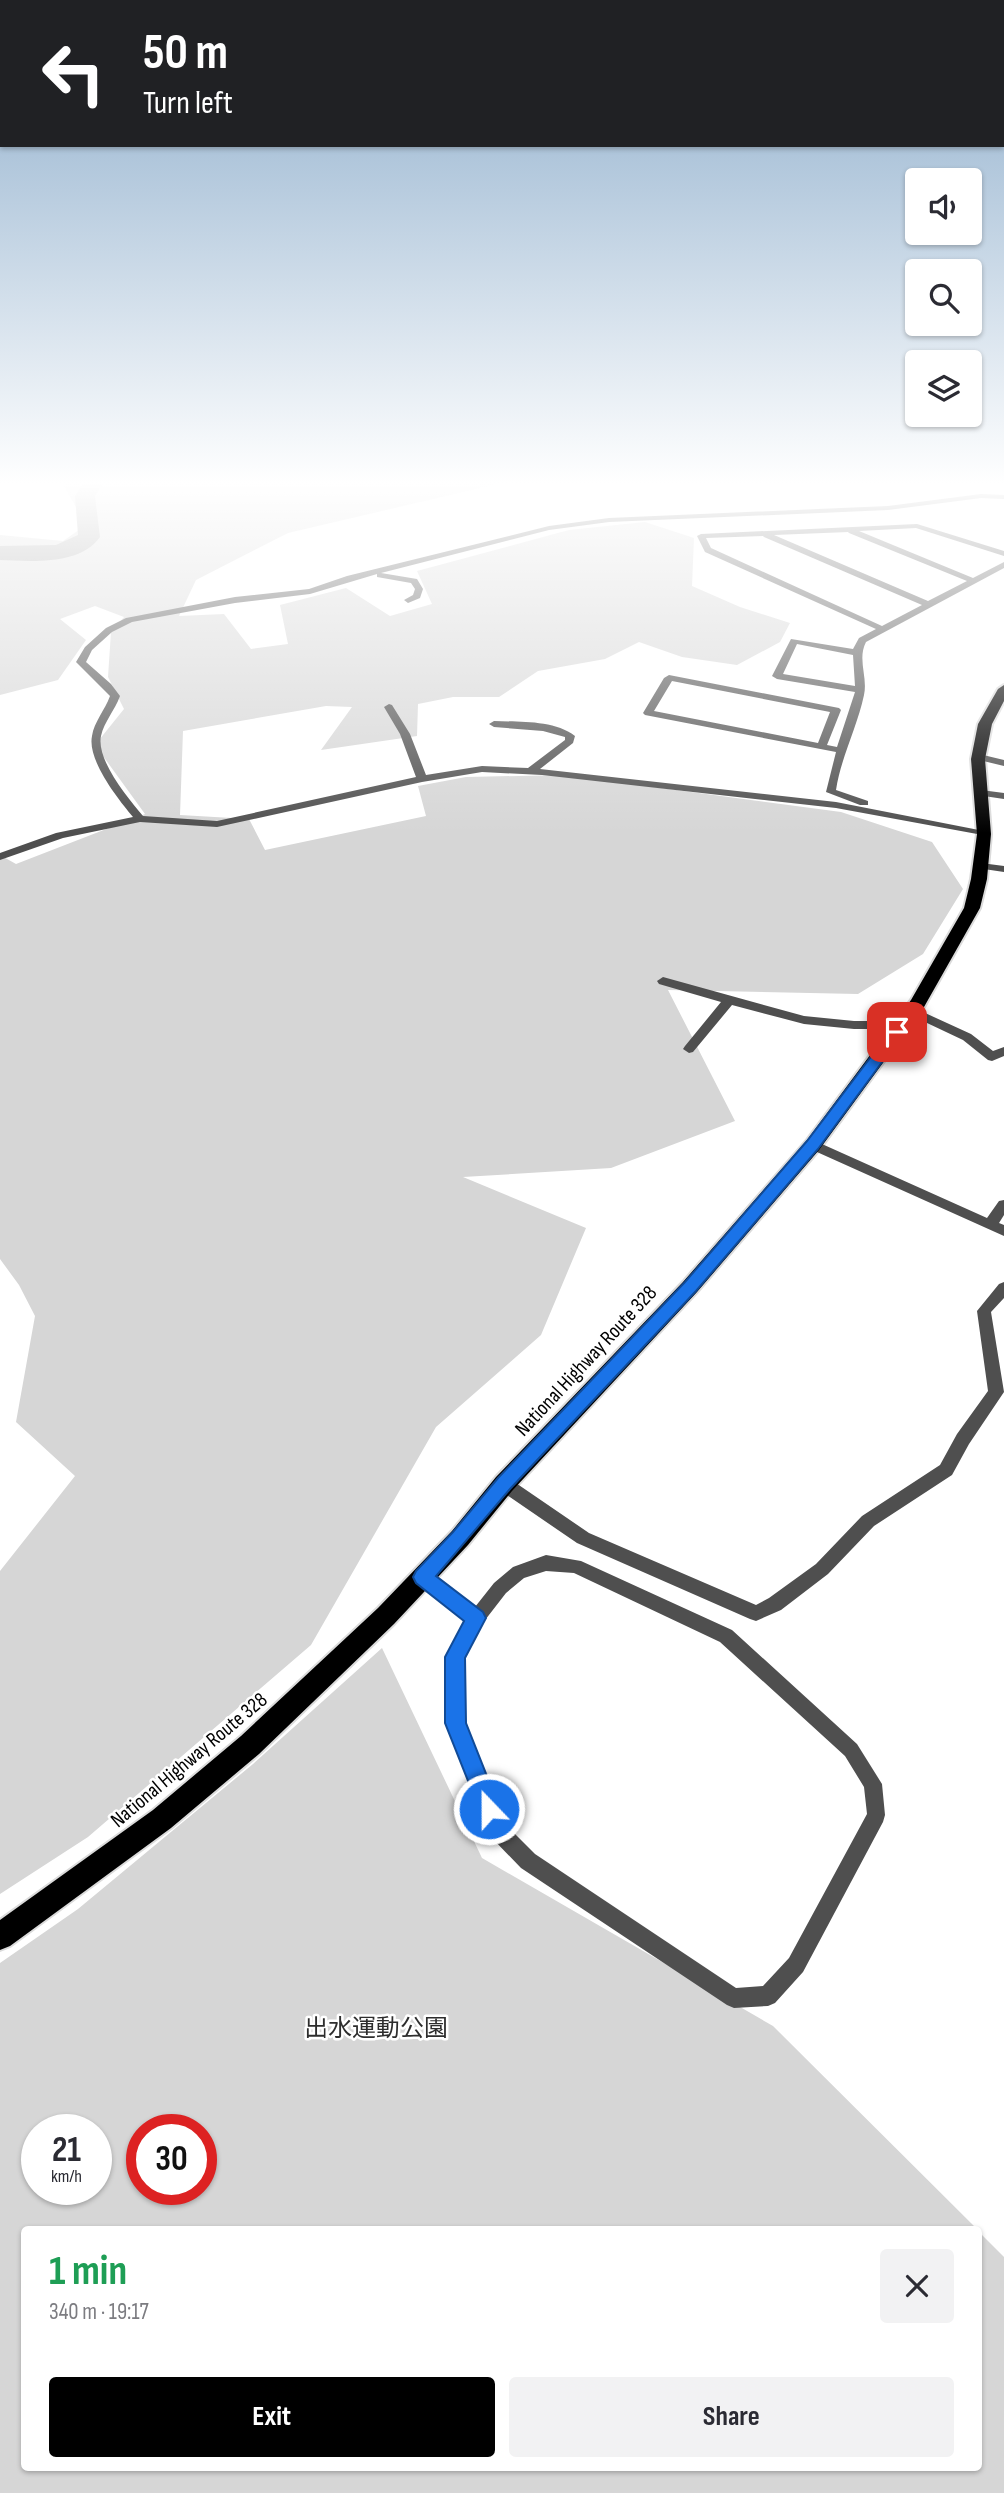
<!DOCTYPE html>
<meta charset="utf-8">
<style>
:root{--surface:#fff;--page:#f2f2f3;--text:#2b2b33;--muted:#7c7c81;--accent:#000}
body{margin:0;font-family:"Sofia Sans Condensed","Noto Sans JP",sans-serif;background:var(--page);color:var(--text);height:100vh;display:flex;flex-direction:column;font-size:26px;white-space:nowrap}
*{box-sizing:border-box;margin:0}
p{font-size:23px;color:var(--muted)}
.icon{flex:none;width:38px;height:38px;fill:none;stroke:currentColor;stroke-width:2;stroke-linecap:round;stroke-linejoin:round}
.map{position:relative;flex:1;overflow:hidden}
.panel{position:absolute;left:21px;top:2226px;width:961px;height:245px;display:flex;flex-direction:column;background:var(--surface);border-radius:7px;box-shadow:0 2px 5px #0004}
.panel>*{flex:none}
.top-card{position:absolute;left:0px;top:0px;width:1004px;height:147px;box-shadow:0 2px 5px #0004;background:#202124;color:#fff;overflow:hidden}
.tools{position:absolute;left:905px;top:168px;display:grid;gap:14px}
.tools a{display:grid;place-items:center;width:77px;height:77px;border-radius:7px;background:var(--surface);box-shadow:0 2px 5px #0004;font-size:35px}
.speed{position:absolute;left:21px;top:2114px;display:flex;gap:14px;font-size:35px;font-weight:700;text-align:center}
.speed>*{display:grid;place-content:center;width:91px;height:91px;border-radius:50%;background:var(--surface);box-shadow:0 2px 5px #0004;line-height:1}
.speed small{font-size:18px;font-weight:400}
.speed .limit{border:10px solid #d22;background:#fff;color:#111}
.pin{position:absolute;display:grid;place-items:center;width:60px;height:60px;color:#fff;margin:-30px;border-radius:14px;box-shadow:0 4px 10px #0006}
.me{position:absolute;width:77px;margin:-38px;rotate:338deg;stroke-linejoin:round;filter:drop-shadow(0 0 5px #0008)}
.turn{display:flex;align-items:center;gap:24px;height:147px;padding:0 28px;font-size:32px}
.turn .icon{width:91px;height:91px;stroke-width:2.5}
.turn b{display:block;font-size:49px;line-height:60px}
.round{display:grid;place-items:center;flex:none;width:74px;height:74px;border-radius:7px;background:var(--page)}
.overview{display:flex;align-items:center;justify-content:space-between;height:119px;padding:0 28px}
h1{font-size:42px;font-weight:700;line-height:52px;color:#1e9e55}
.cta{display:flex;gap:14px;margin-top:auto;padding:14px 28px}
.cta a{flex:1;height:80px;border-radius:7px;background:var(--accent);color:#fff;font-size:28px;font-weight:700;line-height:80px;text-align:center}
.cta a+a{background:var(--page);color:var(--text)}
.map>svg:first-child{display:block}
.green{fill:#d6d6d6;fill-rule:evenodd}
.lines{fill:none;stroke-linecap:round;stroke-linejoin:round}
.river{fill:#9d9d9d;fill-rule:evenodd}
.trunk-casing{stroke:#dbdbdb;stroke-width:4}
.minor{fill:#4f4f4f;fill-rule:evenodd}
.trunk{fill:#000;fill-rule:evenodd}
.route{fill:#1a73e8;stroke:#114b97;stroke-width:2}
.labels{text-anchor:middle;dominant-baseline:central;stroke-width:5;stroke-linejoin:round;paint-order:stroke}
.street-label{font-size:21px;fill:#000;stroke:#fff}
.near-park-label{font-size:24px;fill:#2d2d2d;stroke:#fff}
</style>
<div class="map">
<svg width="1004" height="2493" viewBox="0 0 1004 2493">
<rect width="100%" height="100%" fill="#fff"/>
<!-- green -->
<path class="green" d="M63 484H497L288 533 196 580 179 616 224 614 251 649 288 644 280 605 346 588 390 616 432 604 417 571 569 530 645 522 694 538 692 586 740 607 790 623 780 642 737 665 682 657 639 642 605 659 538 671 499 697H453L418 704 417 736 321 750 352 707 326 706 183 731 180 815 249 819 265 850 426 816 418 786 466 777 564 775 841 812 932 842 963 889 923 954 858 994 668 990 735 1121 611 1168 463 1177 586 1228 541 1335 436 1427 311 1645 88 1837 0 1894V1571L75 1476 16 1422 35 1316 19 1285 0 1259V855L16 864 145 814 95 745 124 709 108 677 111 632 124 617 95 606 60 619 86 640 58 680 0 695V535L63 541 86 525Z
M382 1648 482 1858 773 2026 977 2229 24 2230V2468H978V2231L1004 2257V2493H0V1963L78 1909 253 1764ZM37 2130H96V2189H37ZM142 2130H201V2189H142Z"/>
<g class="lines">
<!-- river -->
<path class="river" d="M83 484H103L95 496 100 537C80 566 30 561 0 560V546L56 545 78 535 75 496Z"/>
<!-- trunk casing -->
<g class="trunk-casing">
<path id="trunk" d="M1004 685V701L992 724 985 759 991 834 987 879 980 908 924 1007 819 1150 697 1292 512 1491 468 1545 394 1624 259 1754 171 1828 10 1946 0 1950V1920L153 1810 241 1736 378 1608 452 1531 496 1477 683 1282 807 1140 911 1000 964 908 971 879 977 834 971 759 978 724 998 689Z"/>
</g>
<!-- minor -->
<path class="minor" d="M981 494 1004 495V499L981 498 888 510 609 522 549 530 381 573 417 579 423 589 420 598 408 603 404 600 413 595 415 589 411 583 377 577V574L310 594 235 603 132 622 112 632 92 650 86 662 111 684 120 696C115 710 104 722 101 736 96 760 128 798 143 816L217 821 416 777 400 734 384 707 389 704 392 705 410 734 426 775 482 766 528 768 565 740V737L543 731 494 727 489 724 494 721C519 722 554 720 575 736L573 743 540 769 836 802 984 831 989 834 988 836 836 808 542 775 482 772 422 782 217 827 140 822 63 838 0 860V853L56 833 133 817C118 799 87 760 92 736 94 722 105 710 110 696L76 662 85 647 106 628 126 618 235 597 309 589 347 576 549 526 609 518 888 506Z
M917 524 1004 551V556L916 528 859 531 973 578 1004 562V568L866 642C857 659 868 677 864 695 857 728 841 757 836 790L868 801V805H860L826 792 836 752 645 715 643 713 664 678 669 675 839 708 841 710 827 745 837 747 855 692 777 679 772 676 791 639 853 649 859 638 876 629 705 552 697 536 701 534ZM848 532 849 533 967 581 928 601 774 535ZM763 536 764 537 922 605 882 626 711 548 706 538ZM797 644 853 655 855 686 783 674ZM672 681 830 712 818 743 654 711Z
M979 754 1004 760V766L975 759V755Z
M981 790 1004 793V799L977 795 976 793Z
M981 863 1004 866V872L977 868V864Z
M663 977 804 1016 854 1021H902L908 1025 902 1029H854L804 1024 732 1005 693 1052 689 1053 683 1049 685 1046 721 1002 659 984 657 981Z
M912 1007 971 1034 993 1051 1004 1047V1056L992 1061 988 1060 963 1040 908 1014 906 1011 908 1008Z
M813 1140 987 1218 999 1201 1004 1200V1215L999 1223 1004 1225V1236L808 1148 806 1145Z
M1004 1282V1298L991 1312 1004 1392 969 1444 952 1475 874 1526 828 1574 781 1610 756 1621 750 1619 577 1543 498 1489 496 1484 498 1479 504 1477 510 1479 589 1533 756 1605 769 1598 816 1564 862 1516 940 1465 957 1434 988 1391 977 1311 999 1284Z
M546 1555 581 1561 732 1630 857 1744 882 1784 885 1815 883 1822 803 1972 775 2003 768 2006 734 2008 727 2005 521 1868 491 1837 447 1723 446 1657 466 1620 417 1582 415 1577 417 1572 423 1569 429 1572 475 1607 494 1583 513 1567ZM546 1571 574 1573 720 1642 845 1756 864 1787 867 1814 789 1958 763 1986 736 1988 535 1854 505 1824 465 1723 464 1658 482 1624 506 1593 524 1578Z"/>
<!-- trunk -->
<use href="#trunk" class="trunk"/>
</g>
<!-- sky -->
<linearGradient id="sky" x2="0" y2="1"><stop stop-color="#8aabca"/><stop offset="0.58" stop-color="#fff"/><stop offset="1" stop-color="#fff" stop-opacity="0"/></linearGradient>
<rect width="1004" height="833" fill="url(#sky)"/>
<!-- route -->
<path class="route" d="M897 1027 904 1032 902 1035 818 1149 696 1291 510 1489 436 1576 483 1612 486 1618 465 1658 466 1723 500 1809 497 1816 489 1819 482 1816 445 1723V1657L464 1621 416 1583 413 1577 416 1571 453 1532 498 1478 685 1282 807 1141 892 1029Z"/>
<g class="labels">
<!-- street labels -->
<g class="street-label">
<text transform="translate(586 1361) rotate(-47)">National Highway Route 328</text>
<text transform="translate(189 1760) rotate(-40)">National Highway Route 328</text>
</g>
<!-- near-park labels -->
<g class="near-park-label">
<text x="376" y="2028">出水運動公園</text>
</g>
</g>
</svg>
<div class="tools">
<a><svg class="icon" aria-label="sound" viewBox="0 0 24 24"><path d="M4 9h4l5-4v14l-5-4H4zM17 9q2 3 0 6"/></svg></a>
<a><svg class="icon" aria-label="search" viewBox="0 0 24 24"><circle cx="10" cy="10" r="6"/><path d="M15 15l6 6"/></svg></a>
<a><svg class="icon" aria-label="layers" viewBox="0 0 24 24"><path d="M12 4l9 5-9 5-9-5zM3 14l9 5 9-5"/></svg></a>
</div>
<div class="speed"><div>21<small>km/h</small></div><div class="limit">30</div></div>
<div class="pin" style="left:897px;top:1032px;background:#d93025"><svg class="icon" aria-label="arrive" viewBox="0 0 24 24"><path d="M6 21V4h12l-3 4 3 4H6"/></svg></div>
<svg class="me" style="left:489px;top:1809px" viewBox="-20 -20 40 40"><circle r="17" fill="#1a73e8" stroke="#fff" stroke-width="3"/><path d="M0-11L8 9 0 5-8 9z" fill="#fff"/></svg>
<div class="top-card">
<div class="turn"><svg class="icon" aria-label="left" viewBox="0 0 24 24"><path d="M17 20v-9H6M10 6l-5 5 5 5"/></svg><div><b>50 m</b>Turn left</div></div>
</div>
<section class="panel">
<div class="overview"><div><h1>1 min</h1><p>340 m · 19:17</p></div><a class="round"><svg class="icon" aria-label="close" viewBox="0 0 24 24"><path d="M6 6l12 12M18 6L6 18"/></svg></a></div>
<div class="cta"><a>Exit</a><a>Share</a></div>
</section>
</div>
